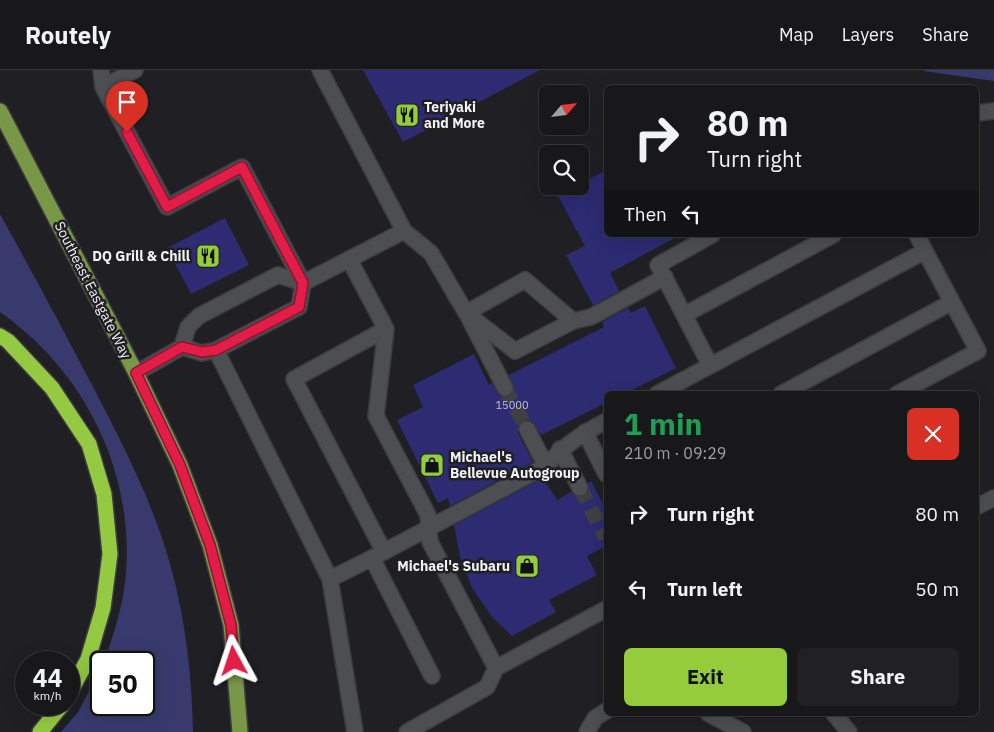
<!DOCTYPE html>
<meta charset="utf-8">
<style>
:root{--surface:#18181b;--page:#212124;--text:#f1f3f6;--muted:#9fa0a3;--line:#36373a;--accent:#94cc3b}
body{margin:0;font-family:"IBM Plex Sans",sans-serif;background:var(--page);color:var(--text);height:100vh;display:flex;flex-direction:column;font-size:19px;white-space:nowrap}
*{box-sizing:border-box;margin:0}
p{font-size:16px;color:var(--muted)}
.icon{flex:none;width:28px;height:28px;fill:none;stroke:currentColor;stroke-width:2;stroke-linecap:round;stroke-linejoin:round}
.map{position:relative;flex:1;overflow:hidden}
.side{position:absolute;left:604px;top:321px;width:375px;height:325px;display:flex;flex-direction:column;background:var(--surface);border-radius:8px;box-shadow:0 5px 20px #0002,0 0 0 1px var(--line)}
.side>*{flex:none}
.hud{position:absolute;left:604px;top:15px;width:375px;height:152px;border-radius:8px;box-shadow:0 5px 20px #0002,0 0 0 1px var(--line);background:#18181b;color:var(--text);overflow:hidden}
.needle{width:32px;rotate:62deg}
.controls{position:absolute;left:539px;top:15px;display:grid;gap:10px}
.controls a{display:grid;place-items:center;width:50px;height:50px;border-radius:8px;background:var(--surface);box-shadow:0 5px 20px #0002,0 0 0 1px var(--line);font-size:25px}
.speed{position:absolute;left:15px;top:581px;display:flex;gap:10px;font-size:25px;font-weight:700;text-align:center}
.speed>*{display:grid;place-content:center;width:65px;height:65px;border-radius:50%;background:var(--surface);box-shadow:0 5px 20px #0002,0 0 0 1px var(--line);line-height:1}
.speed small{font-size:12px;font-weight:400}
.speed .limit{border:2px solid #111;border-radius:8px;background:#fff;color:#111}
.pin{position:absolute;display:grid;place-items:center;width:42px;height:42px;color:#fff;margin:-51px -21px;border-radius:50% 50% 50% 0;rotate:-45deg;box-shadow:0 0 5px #0007}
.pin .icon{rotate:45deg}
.me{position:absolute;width:55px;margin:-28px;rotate:355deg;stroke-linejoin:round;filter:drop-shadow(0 0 4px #0008)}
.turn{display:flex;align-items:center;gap:18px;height:105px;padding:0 20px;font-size:22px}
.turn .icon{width:65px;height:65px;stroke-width:2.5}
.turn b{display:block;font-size:35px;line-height:42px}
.then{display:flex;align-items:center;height:48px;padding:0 20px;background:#0003;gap:10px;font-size:19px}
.round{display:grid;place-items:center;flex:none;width:52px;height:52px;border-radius:8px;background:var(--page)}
.head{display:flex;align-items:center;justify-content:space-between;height:85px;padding:0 20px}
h1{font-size:30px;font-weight:700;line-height:38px;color:#1e9e55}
.action{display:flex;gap:10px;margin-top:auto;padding:10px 20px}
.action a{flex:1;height:58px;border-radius:8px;background:var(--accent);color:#111;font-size:20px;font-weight:700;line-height:58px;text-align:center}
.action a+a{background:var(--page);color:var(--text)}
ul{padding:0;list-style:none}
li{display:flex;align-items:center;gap:15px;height:75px;padding:0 20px}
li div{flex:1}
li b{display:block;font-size:19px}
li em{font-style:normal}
header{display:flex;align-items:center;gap:30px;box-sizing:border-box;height:70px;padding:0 25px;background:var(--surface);border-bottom:1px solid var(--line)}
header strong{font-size:24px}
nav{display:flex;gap:28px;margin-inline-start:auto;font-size:18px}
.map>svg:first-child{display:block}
.green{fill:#383a6d}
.building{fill:#2d2b72}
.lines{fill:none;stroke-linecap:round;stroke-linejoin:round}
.minor-tunnel{stroke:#404044;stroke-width:15;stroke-dasharray:15 8;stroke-linecap:butt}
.minor-casing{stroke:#3d3d40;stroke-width:18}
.major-casing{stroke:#3d3d40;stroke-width:18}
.highway-casing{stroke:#3d3d40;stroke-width:18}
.minor{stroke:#4d4e51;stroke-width:15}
.major{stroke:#789848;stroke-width:15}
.highway{stroke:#94ca42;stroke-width:15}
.route-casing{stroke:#92132f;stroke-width:12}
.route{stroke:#e11d48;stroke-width:9}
.labels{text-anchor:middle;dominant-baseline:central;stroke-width:5;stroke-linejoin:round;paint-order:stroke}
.number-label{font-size:11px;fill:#c2c1d5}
.poi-label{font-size:14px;font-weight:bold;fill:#f3f3f6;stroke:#202024;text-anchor:start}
.street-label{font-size:14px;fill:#f3f3f6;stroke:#202024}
</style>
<header>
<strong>Routely</strong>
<nav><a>Map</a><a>Layers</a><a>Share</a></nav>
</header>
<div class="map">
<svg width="994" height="662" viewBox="0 0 994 662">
<rect width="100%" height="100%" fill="#202024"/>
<!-- green -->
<path class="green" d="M924 0H994V11L924 1Z
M0 144C32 202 63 259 93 317 124 376 155 437 172 501 186 554 192 608 193 662H61L78 642 101 599V635H144V592H104C113 566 122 540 125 512 137 406 86 302 0 242Z"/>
<!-- building -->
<path class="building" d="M363 0H540L403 72Z
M606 100V165H680L610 203 619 221 593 235 566 185 585 176 558 126 576 116H580V114Z
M225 148 249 195 191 224 167 178Z
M645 236 676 298 624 324H606V333L541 365 532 351 527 350 522 351 518 358V363L533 392 450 436 448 428 438 433 397 350 423 337 413 315 474 284 489 315 492 313 500 326H509L513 323 514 318 509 305 604 257 602 252 628 238 631 243Z
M543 408 557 430 571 422 579 427 585 426 589 419 588 413 591 411 606 440V476L587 486 597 505 549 530 556 542 512 566 493 548 472 518 460 487 454 455Z"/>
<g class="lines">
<!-- minor-tunnel -->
<path class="minor-tunnel" d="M505 318 527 359
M580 418 606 468"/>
<!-- minor casing -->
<g class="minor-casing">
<path id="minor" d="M101 0 103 17
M135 0 103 17 167 137 242 97 303 213 299 237 216 280 202 283 182 277
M320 0 404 161 431 183 466 243 525 210 573 251 515 281 466 243
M976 43 994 41
M917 165 925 181
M349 189 386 259 376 346 428 445 430 472 496 598
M684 245 833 165
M469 248 505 318
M573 251 591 247 665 207
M216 280 330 509 355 662
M710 295 658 195 712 165
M136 303 182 277 188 257 199 246 278 205 303 213 404 161
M657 324 925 181 978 281 897 324
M781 324 952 232
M527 359 546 396
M585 362 606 404
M560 379 580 418
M976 437 994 428
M384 482 294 309 386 259
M372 488 432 606
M330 509 372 488 546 396C564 375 582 364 606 351
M709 644 743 662
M834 644 849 662
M407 662 487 617 496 598 606 539
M587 662 595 648 606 641"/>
</g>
<!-- major casing -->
<g class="major-casing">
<path id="major" d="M0 41 136 303 180 395 210 475 231 555 240 662"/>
</g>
<!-- highway casing -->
<g class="highway-casing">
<path id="highway" d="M0 266 8 271 52 318 89 374 104 424 110 484 103 538 88 589 69 624
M40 662 62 635"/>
</g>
<!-- minor -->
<use href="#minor" class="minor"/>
<!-- major -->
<use href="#major" class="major"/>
<!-- highway -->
<use href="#highway" class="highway"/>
</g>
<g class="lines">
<!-- route casing -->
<g class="route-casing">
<path id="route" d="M127 62 167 137 242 97 303 213 299 237 216 280 202 282 182 277 136 303 180 395 210 475 231 555 234 591"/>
</g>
<!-- route -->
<use href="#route" class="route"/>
</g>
<!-- icons -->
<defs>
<g id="restaurant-square" transform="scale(1.25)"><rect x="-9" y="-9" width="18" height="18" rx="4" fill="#94cc3b" stroke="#202024"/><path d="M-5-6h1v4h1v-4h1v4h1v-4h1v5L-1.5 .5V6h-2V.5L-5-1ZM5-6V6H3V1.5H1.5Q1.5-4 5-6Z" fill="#111"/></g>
<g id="shop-square" transform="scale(1.25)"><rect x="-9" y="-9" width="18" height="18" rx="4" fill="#94cc3b" stroke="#202024"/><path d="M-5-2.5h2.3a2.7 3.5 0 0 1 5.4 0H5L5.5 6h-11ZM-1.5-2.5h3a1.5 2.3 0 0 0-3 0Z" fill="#111"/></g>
</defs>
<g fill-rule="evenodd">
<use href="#restaurant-square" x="407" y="45"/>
<use href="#restaurant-square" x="208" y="186"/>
<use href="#shop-square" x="432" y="395"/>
<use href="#shop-square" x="527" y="496"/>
</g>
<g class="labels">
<!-- number labels -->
<g class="number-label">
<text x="512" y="335">15000</text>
</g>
<!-- poi labels -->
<g class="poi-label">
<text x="424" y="37">Teriyaki<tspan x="424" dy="16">and More</tspan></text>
<text x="190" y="186" text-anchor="end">DQ Grill &amp; Chill</text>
<text x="450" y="387">Michael's<tspan x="450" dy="16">Bellevue Autogroup</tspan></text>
<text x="510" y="496" text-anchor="end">Michael's Subaru</text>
</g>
<!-- street labels -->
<g class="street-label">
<text transform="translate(93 220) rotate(63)">Southeast Eastgate Way</text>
</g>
</g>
</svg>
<div class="controls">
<a><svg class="needle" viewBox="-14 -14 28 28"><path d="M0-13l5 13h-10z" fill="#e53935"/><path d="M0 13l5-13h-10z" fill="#9fa0a3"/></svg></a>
<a><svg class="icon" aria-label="search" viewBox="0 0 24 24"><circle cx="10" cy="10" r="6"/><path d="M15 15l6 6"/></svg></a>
</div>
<div class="speed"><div>44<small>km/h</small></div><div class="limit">50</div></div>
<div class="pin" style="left:127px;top:62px;background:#d93025"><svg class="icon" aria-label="arrive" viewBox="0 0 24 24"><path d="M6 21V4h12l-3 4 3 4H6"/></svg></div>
<svg class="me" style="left:234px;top:591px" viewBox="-20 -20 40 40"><path d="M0-17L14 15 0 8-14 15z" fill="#e11d48" stroke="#fff" stroke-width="4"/></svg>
<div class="hud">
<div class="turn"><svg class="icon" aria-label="right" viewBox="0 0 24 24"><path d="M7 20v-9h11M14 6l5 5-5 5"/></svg><div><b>80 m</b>Turn right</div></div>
<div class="then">Then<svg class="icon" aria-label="left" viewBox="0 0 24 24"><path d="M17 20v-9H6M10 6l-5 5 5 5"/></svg></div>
</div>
<section class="side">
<div class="head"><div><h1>1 min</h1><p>210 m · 09:29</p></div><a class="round" style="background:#d93025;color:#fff"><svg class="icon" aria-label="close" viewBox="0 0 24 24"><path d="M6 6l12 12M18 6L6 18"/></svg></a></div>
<ul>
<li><svg class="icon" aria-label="right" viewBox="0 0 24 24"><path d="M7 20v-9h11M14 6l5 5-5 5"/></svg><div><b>Turn right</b></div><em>80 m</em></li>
<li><svg class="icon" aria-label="left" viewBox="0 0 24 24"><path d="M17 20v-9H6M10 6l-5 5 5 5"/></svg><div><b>Turn left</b></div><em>50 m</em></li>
</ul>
<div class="action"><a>Exit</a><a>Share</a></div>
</section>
</div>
